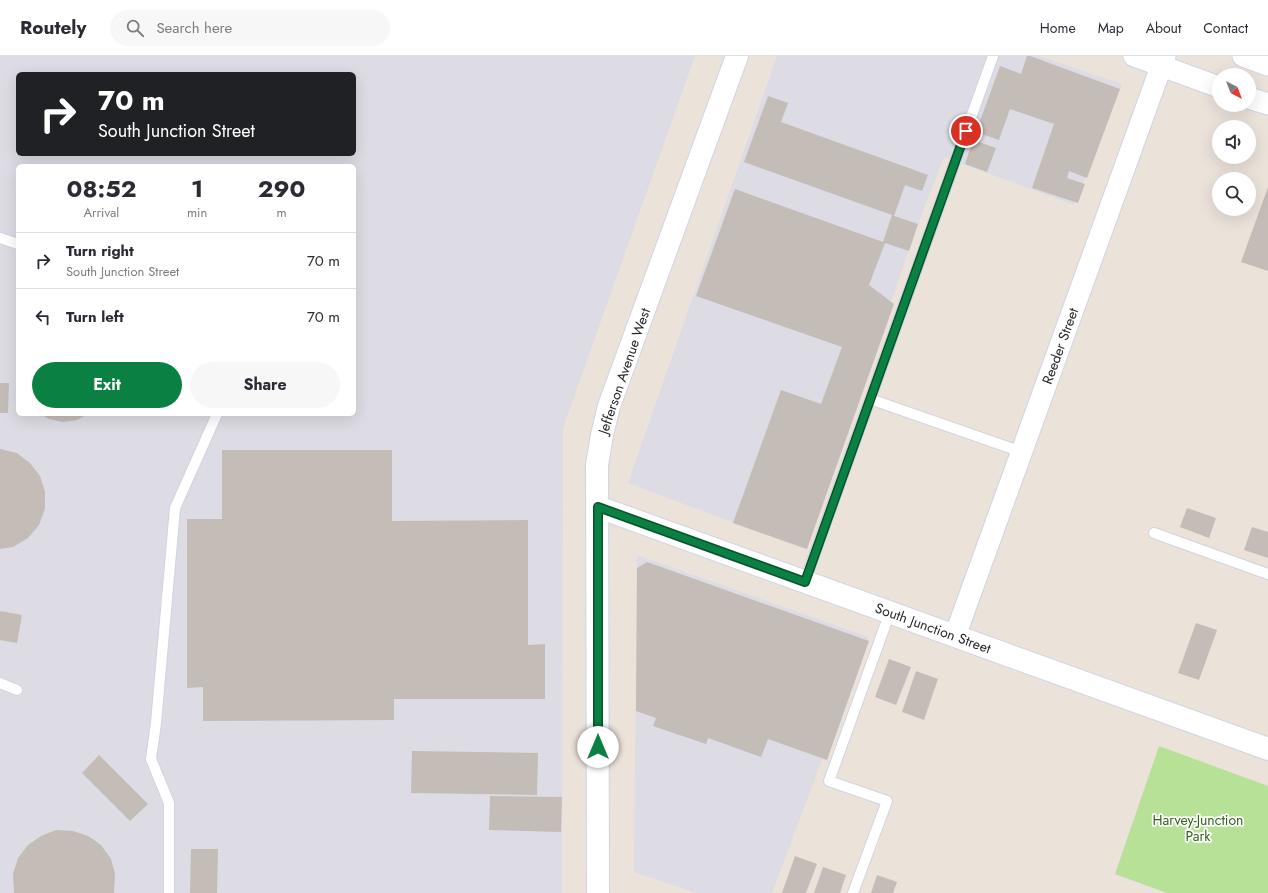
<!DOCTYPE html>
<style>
:root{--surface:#fff;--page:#f7f7f7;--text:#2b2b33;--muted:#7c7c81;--line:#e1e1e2;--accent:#0b8043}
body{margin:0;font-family:Jost,sans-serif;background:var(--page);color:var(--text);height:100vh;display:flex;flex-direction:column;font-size:15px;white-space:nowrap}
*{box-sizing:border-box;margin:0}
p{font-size:13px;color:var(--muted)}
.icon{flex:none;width:22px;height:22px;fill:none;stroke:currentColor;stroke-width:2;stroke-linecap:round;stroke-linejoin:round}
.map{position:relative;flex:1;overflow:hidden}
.drawer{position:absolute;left:16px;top:108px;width:340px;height:252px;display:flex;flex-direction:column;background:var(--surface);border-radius:6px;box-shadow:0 4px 16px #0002}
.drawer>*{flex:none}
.guide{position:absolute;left:16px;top:16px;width:340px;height:84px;border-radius:6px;box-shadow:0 4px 16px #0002;background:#202124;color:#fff;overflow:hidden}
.needle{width:26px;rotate:138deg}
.buttons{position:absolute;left:1212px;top:12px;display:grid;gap:8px}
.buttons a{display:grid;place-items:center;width:44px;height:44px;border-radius:50%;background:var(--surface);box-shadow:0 4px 16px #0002;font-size:20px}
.pin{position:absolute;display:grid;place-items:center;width:34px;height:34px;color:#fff;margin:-17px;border:2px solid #fff;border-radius:50%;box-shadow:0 1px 4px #0007}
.me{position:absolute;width:44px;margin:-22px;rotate:0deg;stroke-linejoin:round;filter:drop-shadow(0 0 3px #0008)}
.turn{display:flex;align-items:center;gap:14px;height:84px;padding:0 16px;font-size:18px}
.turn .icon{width:52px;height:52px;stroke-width:2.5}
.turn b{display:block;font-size:28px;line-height:34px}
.eta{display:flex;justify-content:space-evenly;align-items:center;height:68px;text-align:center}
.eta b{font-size:24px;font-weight:700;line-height:28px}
.cta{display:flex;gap:8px;margin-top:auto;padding:8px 16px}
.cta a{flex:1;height:46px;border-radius:24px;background:var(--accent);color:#fff;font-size:16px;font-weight:700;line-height:46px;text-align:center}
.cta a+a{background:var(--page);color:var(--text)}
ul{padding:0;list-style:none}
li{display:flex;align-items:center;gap:12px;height:56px;padding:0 16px;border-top:1px solid var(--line)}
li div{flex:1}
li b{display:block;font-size:15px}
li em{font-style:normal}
header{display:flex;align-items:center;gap:24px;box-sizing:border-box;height:56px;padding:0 20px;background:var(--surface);border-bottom:1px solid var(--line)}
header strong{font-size:19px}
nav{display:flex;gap:22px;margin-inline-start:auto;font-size:14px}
.search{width:280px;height:36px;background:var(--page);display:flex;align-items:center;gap:10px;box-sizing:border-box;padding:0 14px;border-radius:22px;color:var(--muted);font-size:15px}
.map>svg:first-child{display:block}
.industrial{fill:#dddbe3;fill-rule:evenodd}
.green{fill:#b6e197}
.building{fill:#c3bcb7}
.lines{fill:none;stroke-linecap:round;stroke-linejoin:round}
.lane-casing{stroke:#d0d4e1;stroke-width:12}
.street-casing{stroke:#d0d4e1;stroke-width:23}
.secondary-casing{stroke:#d0d4e1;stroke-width:24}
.lane{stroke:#fff;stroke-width:10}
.street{stroke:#fff;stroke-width:21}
.secondary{stroke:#fff;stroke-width:22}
.route-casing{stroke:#07532c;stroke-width:10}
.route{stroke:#0b8043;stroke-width:7}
.labels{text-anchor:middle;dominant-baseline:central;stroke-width:3.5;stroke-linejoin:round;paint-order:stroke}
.street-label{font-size:14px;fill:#282828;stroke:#fff}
.park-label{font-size:14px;fill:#30631b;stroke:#fff}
</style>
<header>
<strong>Routely</strong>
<div class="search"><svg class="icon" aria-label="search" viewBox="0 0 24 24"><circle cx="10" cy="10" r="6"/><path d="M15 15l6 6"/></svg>Search here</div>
<nav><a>Home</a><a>Map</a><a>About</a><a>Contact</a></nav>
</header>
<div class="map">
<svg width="1268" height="837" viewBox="0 0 1268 837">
<rect width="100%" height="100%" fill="#ebe2da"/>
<!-- industrial -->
<path class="industrial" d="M0 0H695L563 372 562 837H0ZM18 18H354V98H18ZM18 110H354V358H18Z
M777 0H1039L1122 28 1074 149 944 101 920 163 804 493 628 427Z
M637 499 868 581 772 837H697L634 816Z"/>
<!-- green -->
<path class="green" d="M1159 690 1268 730V837H1167L1115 818Z"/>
<!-- building -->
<path class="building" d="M1027 0H1030L1120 33 1087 122 1069 115 1067 122 1085 128 1078 147 1032 132 1054 68 1010 53 999 84 976 76 1000 10 1021 18Z
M768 40 788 47 781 66 928 119 922 135 905 129 894 160 918 168 909 195 885 187 869 229 894 248 807 493 733 467 781 334 821 348 842 291 696 240 735 133 883 186 892 159 744 106Z
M973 84 996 92 987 116 965 108Z
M1268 131V215L1241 206Z
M0 327H9L8 357H0Z
M40 358H88L77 364 63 366 49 363Z
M0 393 17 397 30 407 40 420 45 436V453L39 469 28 482 13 491 0 493Z
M222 394H392V465L528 464V589L545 588V643H394V664L203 665V631L187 632V463H222Z
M1187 452 1216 462 1209 482 1180 471Z
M1252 471 1268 476V502L1244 494Z
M647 506 869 585 827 704 768 683 761 701 708 682 706 688 653 670 656 662 636 655 637 512Z
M0 555 22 559 17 587 0 584Z
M1196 567 1217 574 1199 624 1178 617Z
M889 603 911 611 896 649 875 641Z
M916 615 938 623 924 664 902 656Z
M412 695 538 697 537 739 411 737Z
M99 699 148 748 130 765 82 717Z
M490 740 562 741 561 776 489 774Z
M56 774 73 775 88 780 101 789 111 803 115 818 114 837H14L13 818 18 802 28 789 41 780Z
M191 793H218L217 837H190Z
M795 800 817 808 806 837H782Z
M823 811 846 819 840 837H814Z
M877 819 897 826 893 837H871Z"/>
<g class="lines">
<!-- lane casing -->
<g class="lane-casing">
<path id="lane" d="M0 182 18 188
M870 343 1022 396
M1154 477 1268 518
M805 525 993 0
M0 627 17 634
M169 837V747L151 703 156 667 175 452 217 358
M853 837 887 745 829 725 890 556"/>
</g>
<!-- street casing -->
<g class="street-casing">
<path id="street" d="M1134 0 1219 31
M1243 0 1268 9
M1249 42 1268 48
M955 580 1165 0"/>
</g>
<!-- secondary casing -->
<g class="secondary-casing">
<path id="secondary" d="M598 451 1268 693
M598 837 597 409 602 379 609 350 737 0"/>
</g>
<!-- lane -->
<use href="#lane" class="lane"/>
<!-- street -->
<use href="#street" class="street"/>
<!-- secondary -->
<use href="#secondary" class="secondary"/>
</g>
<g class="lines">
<!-- route casing -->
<g class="route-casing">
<path id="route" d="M598 691V451L805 526 966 75"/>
</g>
<!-- route -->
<use href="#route" class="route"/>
</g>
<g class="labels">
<!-- street labels -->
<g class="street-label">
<text transform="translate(1060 290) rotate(-70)">Reeder Street</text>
<text transform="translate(624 315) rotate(-71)">Jefferson Avenue West</text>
<text transform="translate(933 572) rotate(20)">South Junction Street</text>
</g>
<!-- park labels -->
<g class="park-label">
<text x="1198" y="764">Harvey-Junction<tspan x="1198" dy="16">Park</tspan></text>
</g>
</g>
</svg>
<div class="buttons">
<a><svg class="needle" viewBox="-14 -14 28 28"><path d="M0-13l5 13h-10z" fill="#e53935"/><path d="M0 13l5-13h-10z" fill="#7c7c81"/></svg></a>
<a><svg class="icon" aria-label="sound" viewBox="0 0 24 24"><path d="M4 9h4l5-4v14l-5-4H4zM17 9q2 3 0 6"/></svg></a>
<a><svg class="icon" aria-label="search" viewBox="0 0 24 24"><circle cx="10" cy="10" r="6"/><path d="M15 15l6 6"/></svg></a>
</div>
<div class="pin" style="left:966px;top:75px;background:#d93025"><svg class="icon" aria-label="arrive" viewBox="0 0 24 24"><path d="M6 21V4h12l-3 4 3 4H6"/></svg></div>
<svg class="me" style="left:598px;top:691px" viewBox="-20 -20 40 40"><circle r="19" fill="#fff"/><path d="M0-13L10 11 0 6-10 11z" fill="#0b8043"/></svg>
<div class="guide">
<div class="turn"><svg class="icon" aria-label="right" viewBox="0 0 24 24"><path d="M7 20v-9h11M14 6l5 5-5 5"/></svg><div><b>70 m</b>South Junction Street</div></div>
</div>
<section class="drawer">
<div class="eta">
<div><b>08:52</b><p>Arrival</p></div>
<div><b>1</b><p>min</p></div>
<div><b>290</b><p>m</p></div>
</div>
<ul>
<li><svg class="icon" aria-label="right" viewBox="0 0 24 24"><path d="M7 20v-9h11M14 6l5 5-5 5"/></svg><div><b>Turn right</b><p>South Junction Street</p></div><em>70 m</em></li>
<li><svg class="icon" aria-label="left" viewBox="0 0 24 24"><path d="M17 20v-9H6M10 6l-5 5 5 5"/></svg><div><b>Turn left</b></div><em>70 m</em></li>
</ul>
<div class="cta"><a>Exit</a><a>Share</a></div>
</section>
</div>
